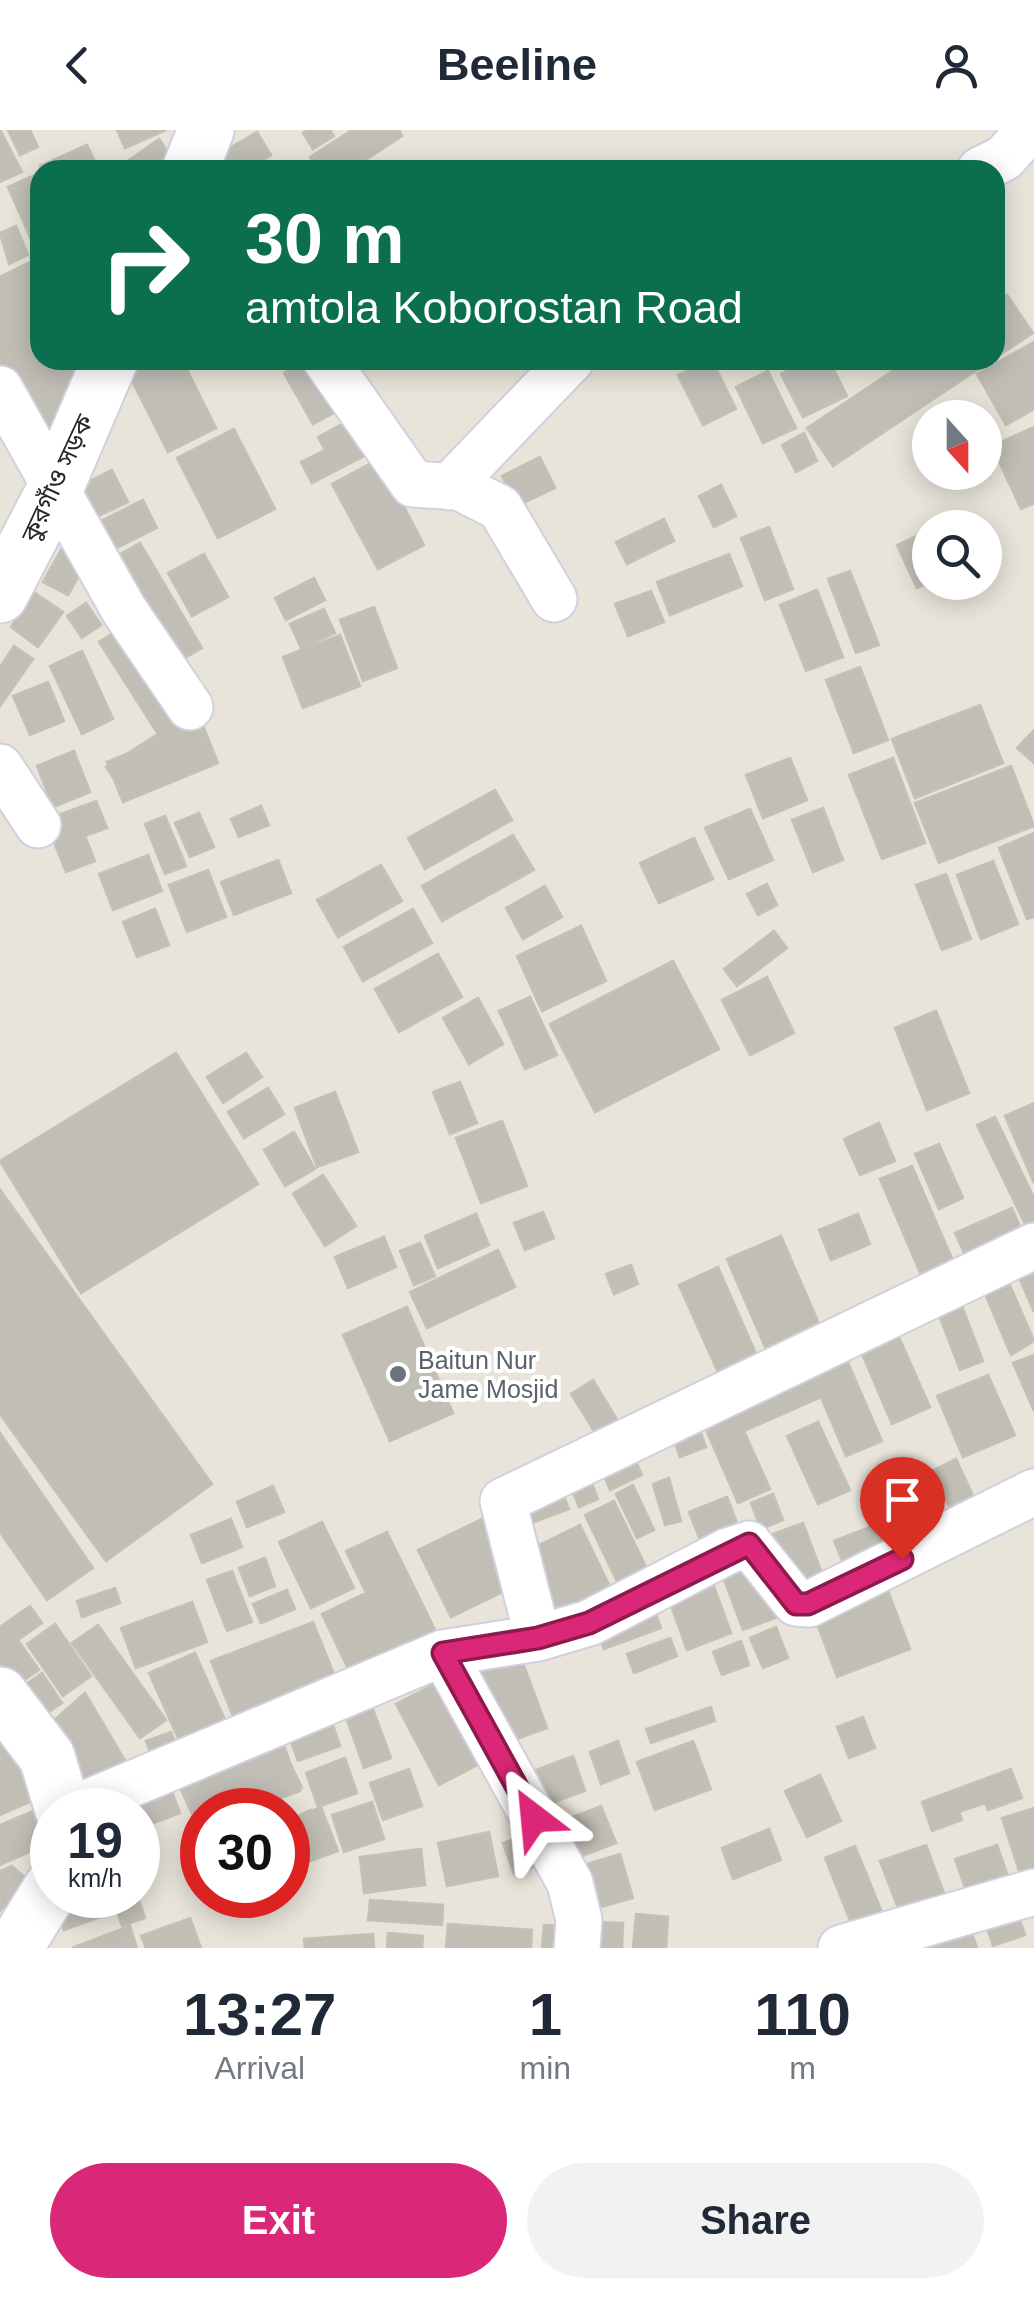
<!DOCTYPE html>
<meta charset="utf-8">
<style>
:root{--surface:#fff;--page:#f2f2f3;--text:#1f2937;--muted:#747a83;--accent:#db2777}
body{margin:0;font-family:Arial,"Noto Sans Bengali",sans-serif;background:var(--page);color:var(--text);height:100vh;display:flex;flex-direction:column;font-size:38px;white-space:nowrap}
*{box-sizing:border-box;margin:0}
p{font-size:32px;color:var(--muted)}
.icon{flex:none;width:55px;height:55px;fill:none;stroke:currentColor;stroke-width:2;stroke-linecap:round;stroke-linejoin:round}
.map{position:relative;height:1818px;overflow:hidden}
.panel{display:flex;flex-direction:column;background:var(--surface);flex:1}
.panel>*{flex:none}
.hud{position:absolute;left:30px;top:30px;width:975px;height:210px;border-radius:30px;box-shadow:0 5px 25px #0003;background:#0b6e4f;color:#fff;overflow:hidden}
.needle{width:65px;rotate:159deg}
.fabs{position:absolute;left:912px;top:270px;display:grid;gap:20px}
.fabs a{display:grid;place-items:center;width:90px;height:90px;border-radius:50%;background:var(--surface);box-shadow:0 5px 25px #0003;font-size:50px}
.speed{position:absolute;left:30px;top:1658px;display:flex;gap:20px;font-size:50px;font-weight:700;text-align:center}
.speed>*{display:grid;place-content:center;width:130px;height:130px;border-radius:50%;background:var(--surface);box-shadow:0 5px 25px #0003;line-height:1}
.speed small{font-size:25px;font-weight:400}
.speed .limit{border:15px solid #d22;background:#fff;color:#111}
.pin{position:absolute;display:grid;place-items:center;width:85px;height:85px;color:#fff;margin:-102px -42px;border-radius:50% 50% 50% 0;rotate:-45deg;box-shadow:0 0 10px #0007}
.pin .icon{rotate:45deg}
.me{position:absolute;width:110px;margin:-55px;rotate:331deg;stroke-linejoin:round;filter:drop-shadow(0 0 8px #0008)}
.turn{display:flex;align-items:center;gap:35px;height:210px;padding:0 50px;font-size:45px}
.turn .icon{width:130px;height:130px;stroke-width:2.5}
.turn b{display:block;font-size:70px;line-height:85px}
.eta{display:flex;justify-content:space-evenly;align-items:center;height:170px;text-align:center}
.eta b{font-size:60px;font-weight:600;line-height:70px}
.cta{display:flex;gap:20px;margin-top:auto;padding:20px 50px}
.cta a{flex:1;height:115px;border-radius:60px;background:var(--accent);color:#fff;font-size:40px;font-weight:600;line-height:115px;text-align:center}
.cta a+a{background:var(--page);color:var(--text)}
header{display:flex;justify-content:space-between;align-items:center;height:130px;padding:0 50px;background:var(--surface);font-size:45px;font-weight:600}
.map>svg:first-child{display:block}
.building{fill:#c1beb6;stroke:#c3c0b4;stroke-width:2.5}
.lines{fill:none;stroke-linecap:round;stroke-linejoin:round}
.street-casing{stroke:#d0d0df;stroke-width:49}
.secondary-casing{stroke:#d0d0df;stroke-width:59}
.street{stroke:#fff;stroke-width:45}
.secondary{stroke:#fff;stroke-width:55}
.route-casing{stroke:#8e194d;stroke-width:25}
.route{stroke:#db2777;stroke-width:18}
.worship-dot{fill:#6b7280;stroke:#fff;stroke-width:4}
.labels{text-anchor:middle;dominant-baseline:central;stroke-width:8;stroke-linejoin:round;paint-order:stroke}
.street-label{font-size:25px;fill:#272727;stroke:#fff}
.worship-label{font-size:25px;fill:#5b616d;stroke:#fff;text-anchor:start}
</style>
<header><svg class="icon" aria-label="back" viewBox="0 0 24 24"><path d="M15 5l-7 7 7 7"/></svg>Beeline<svg class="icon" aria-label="person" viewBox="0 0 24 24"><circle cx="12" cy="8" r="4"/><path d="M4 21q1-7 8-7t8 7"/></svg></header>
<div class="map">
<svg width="1034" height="1818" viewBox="0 0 1034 1818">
<rect width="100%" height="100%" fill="#e8e4da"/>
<!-- building -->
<path class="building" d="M0 0 22 42 0 52Z
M8 0H30L38 17 20 25Z
M117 0H166L125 18Z
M308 0H330L334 6 313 19 303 3Z
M352 0H399L402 6 350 40H319L310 27Z
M257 2 271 25 254 36 256 40H208L204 33Z
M159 9 178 37 115 40Z
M87 15 98 38 41 40 40 36Z
M40 43V104L31 109 8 57Z
M16 96 28 125 9 134 0 103Z
M40 127V230H101L63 324 0 241V147Z
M1007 165 1033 203 995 228V173Z
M1034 212V279L1006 295 977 244Z
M128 230H182L216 298 168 322 123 233Z
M307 230 341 279 313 294 284 243Z
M712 230 736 279 703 295 678 245Z
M808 230H829L847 266 803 287 781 244Z
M909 230H992L833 336 807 298Z
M768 241 796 298 763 313 736 257Z
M352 289 370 323 312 353 301 332 325 320 318 307Z
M1034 297V373L1021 379 992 316Z
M234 299 275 379 218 408 177 328Z
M804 303 817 331 796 342 782 315Z
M540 327 555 358 517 376 502 346Z
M379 329 424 415 378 439 332 354Z
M112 340 128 372 88 391 72 360Z
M721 355 736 386 714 397 699 366Z
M143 370 157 398 108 422 93 395Z
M664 389 674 411 627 434 616 412Z
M769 397 793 459 765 470 741 408Z
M930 400V452L917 458 897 415Z
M70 404 92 423 68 465 43 452Z
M140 413 202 518 169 537 107 432Z
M204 424 228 467 192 486 168 443Z
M729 424 742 456 670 485 657 452Z
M850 441 879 515 856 523 828 449Z
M314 448 325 470 286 490 275 468Z
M817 460 843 527 806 541 780 475Z
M651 461 664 492 628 506 615 474Z
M35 463 63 482 38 517 11 497Z
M86 473 101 495 82 508 67 486Z
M374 477 397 538 363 551 340 490Z
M324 479 335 503 301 518 290 494Z
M129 493 206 613 124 665 106 637 158 604 99 512Z
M340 505 360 556 303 578 283 527Z
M14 516 33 529 0 576V537Z
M82 521 113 589 82 604 50 536Z
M860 537 888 610 854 623 826 550Z
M48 552 64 591 30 605 13 566Z
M980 575 1003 633 915 668 892 609Z
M202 593 218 633 123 672 107 632Z
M1034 600V633L1017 618Z
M74 621 90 662 53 677 37 636Z
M790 628 807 670 763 688 746 645Z
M893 628 925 713 882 729 849 645Z
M1011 636 1034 696 939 733 915 673Z
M495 660 512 690 425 739 408 708Z
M96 671 107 698 85 706 95 731 66 742 45 690Z
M261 676 269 695 239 707 231 689Z
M823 678 843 730 813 742 792 690Z
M750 679 773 730 729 749 705 698Z
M199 683 214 717 190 727 175 693Z
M165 686 186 736 165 744 145 694Z
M1034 703V787L1027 789 999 718Z
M513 705 534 740 442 791 422 756Z
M694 708 713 749 659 773 640 733Z
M148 725 162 761 113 780 99 744Z
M278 730 291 763 234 785 221 752Z
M993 731 1018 794 981 809 957 745Z
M381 735 402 771 338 807 317 770Z
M208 740 226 787 187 802 169 755Z
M946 744 971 809 942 820 916 755Z
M767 754 777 775 758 785 747 764Z
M545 756 562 787 523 809 506 778Z
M155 779 169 815 137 827 123 792Z
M413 779 432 813 363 851 344 817Z
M581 796 606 851 542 881 517 826Z
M774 801 787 818 737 856 724 839Z
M438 824 462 867 399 902 375 859Z
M673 831 719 919 595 982 550 894Z
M767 847 794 903 750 925 722 870Z
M530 867 557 925 525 939 499 881Z
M478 868 503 914 469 934 443 888Z
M936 881 969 963 927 980 895 898Z
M176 923 258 1054 81 1163 0 1031Z
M246 923 262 947 223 973 207 947Z
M460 952 477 993 450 1004 433 962Z
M268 958 284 984 244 1008 228 982Z
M335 962 358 1022 317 1037 295 978Z
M1034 973V1053L1005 986Z
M995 987 1034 1068V1099L1029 1102 977 995Z
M502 991 527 1056 481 1073 456 1008Z
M879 993 895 1031 860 1045 844 1009Z
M294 1002 315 1039 285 1056 264 1020Z
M939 1014 963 1068 939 1079 915 1024Z
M912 1036 960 1147 928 1161 880 1049Z
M323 1045 356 1096 325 1116 293 1064Z
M1 1061 212 1354 106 1431 0 1284Z
M1012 1078 1032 1125 976 1149 955 1103Z
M543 1082 554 1108 525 1120 514 1093Z
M476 1084 489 1115 438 1138 425 1106Z
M858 1084 870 1114 831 1130 819 1100Z
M781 1106 826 1210 772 1233 727 1129Z
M384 1107 396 1137 348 1158 335 1127Z
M420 1113 435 1146 414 1155 400 1121Z
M498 1120 515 1157 427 1198 410 1162Z
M631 1135 638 1154 614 1164 606 1144Z
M718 1137 764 1242 725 1258 679 1155Z
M1034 1141V1182L1019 1147Z
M1009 1153 1034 1211 1011 1225 985 1164Z
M960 1171 983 1231 960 1240 937 1180Z
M407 1177 453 1283 390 1311 343 1205Z
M894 1196 930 1277 892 1294 857 1212Z
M842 1219 882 1311 846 1326 821 1267 744 1301 770 1359 738 1373 698 1281Z
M1034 1225V1281L1013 1233Z
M988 1245 1015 1305 963 1327 937 1266Z
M593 1250 621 1296 599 1309 571 1264Z
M818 1292 850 1360 818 1374 787 1306Z
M0 1303 93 1438 47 1470 0 1402Z
M701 1303 706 1317 680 1327 675 1313Z
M633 1325 642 1345 610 1360 602 1340Z
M956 1329 975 1370 952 1382 932 1341Z
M669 1348 681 1391 665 1395 653 1354Z
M592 1354 598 1369 579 1377 573 1362Z
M633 1355 654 1400 637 1408 616 1364Z
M273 1356 284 1382 247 1397 237 1372Z
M560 1357 569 1379 505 1403Z
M773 1364 783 1390 761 1399 751 1373Z
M727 1367 742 1406 704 1420 689 1382Z
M614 1371 647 1439 618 1453 585 1385Z
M921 1377 933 1408 847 1442 834 1411Z
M486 1387 519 1454 451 1487 418 1420Z
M231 1389 242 1417 202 1433 191 1405Z
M322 1392 354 1458 311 1478 279 1412Z
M803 1393 823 1446 793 1457 773 1404Z
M580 1395 614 1465 556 1492 523 1423Z
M387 1402 438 1506 352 1547 322 1484 366 1463 346 1421Z
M754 1423 778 1487 743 1500 719 1436Z
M265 1428 275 1456 250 1466 239 1438Z
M232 1441 252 1492 227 1501 207 1450Z
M713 1454 731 1503 687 1520 669 1470Z
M115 1458 120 1473 82 1487 77 1471Z
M287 1460 295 1479 261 1493 253 1474Z
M888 1461 910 1519 837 1547 815 1488Z
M192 1472 207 1512 136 1538 121 1498Z
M30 1476 42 1493 18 1510 39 1540 8 1561 0 1550V1497Z
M653 1476 661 1498 604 1519 596 1497Z
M313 1492 340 1559 238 1599 211 1531Z
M55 1494 91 1546 63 1566 27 1514Z
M98 1495 166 1590 140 1608 72 1513Z
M776 1497 788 1528 763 1538 750 1508Z
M670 1508 677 1526 634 1543 627 1524Z
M741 1511 749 1535 722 1545 713 1522Z
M195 1523 230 1601 184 1621 149 1543Z
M520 1525 547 1598 506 1613 479 1540Z
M42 1543 62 1573 36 1591 15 1562Z
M448 1547 491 1628 439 1655 396 1574Z
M85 1563 127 1634 82 1666 44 1599Z
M371 1574 391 1628 364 1638 345 1584Z
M711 1577 715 1591 651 1613 646 1599Z
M330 1586 340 1616 298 1631 287 1601Z
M863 1587 875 1618 849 1628 837 1597Z
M171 1602 180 1624 154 1633 146 1611Z
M13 1604 41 1667 0 1685V1609Z
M280 1604 300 1661 249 1680H202L199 1699 178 1642Z
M277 1605 302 1658 253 1680H202L201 1703 177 1651Z
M618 1611 629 1643 601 1654 590 1622Z
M693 1611 711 1659 655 1680 637 1632Z
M573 1626 585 1661 546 1675 533 1641Z
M345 1628 357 1663 318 1677 306 1643Z
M409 1639 422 1676 383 1690 370 1653Z
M1011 1639 1022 1668 988 1680 985 1673 959 1682 962 1690 932 1701 922 1672Z
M820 1645 841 1691 807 1707 785 1661Z
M168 1651 180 1683 138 1699V1680H92Z
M372 1672 384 1709 344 1722 332 1685Z
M601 1676 616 1713 569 1731 554 1694Z
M321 1677 338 1721 288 1739V1690Z
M40 1678 52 1712 0 1735V1695Z
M1034 1678V1746L1022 1750 1002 1688Z
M311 1680 327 1721 288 1737V1690Z
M769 1699 781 1730 733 1749 722 1718Z
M489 1702 498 1746 447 1756 438 1713Z
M531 1703 542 1734 514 1744 503 1713Z
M926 1715 948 1774 903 1791 880 1731Z
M997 1715 1010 1752 968 1766 955 1729Z
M855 1716 886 1792 856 1805 825 1728Z
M421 1719 425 1755 364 1763 360 1727Z
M620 1724 633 1768 590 1780 577 1737Z
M12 1736 28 1750 0 1781V1741Z
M81 1765H102L109 1784 64 1800 55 1775Z
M111 1765H137L145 1788 122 1796Z
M370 1770 443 1775 442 1795 368 1790Z
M1015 1776 1025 1805 993 1816 983 1786Z
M636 1784 668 1787 666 1818H633Z
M966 1786 977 1818H931L925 1800Z
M190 1788 201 1818H146L141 1806Z
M589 1792 623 1793 622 1818H588Z
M448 1794 532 1800 531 1818H446Z
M544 1795 575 1797 573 1818H542Z
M130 1796 137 1818H72Z
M388 1803 423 1806 422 1818H387Z
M373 1804 374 1818H305L304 1809Z"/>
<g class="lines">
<!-- street casing -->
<g class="street-casing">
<path id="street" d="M980 40 1004 28 1029 0
M326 230 413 354 459 357 500 378 554 469
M0 259 124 480 190 577
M449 357 571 230
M0 637 38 695
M538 1508 503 1371 1034 1116
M443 1523 570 1753 579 1790 577 1818
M70 1680 443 1523 538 1508 589 1493 728 1421 749 1414 796 1473 809 1474 1034 1362
M841 1818 1034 1762"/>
</g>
<!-- secondary casing -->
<g class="secondary-casing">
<path id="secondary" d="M190 40 206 0
M0 465 55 359 110 230
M0 1565 47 1627 63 1680
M8 1818 20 1809 52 1757"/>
</g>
<!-- street -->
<use href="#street" class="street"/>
<!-- secondary -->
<use href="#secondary" class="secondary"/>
</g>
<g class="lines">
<!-- route casing -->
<g class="route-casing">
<path id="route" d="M534 1688 443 1523 538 1508 589 1493 749 1414 796 1474H808L902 1429"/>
</g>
<!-- route -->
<use href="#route" class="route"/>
</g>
<!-- markers -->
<circle class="worship-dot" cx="398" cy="1244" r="10"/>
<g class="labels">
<!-- street labels -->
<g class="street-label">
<text transform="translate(57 348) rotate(-65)">কুরগাঁও সড়ক</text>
</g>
<!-- worship labels -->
<g class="worship-label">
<text x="418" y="1230">Baitun Nur<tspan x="418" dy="29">Jame Mosjid</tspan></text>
</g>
</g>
</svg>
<div class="fabs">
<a><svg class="needle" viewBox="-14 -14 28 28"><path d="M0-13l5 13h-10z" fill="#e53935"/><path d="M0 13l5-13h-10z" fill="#747a83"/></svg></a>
<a><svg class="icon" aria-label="search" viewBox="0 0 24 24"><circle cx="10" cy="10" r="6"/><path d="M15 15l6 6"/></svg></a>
</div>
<div class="speed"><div>19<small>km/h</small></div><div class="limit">30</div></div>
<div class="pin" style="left:902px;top:1429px;background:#d93025"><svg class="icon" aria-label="arrive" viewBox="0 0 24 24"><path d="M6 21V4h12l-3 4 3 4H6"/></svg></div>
<svg class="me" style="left:534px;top:1688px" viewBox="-20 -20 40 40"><path d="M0-17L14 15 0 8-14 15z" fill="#db2777" stroke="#fff" stroke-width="4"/></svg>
<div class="hud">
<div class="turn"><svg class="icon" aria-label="right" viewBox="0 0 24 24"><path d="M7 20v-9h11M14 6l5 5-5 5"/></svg><div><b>30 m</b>amtola Koborostan Road</div></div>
</div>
</div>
<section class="panel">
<div class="eta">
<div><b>13:27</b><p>Arrival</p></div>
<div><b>1</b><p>min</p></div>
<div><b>110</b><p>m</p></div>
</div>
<div class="cta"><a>Exit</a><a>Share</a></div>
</section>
